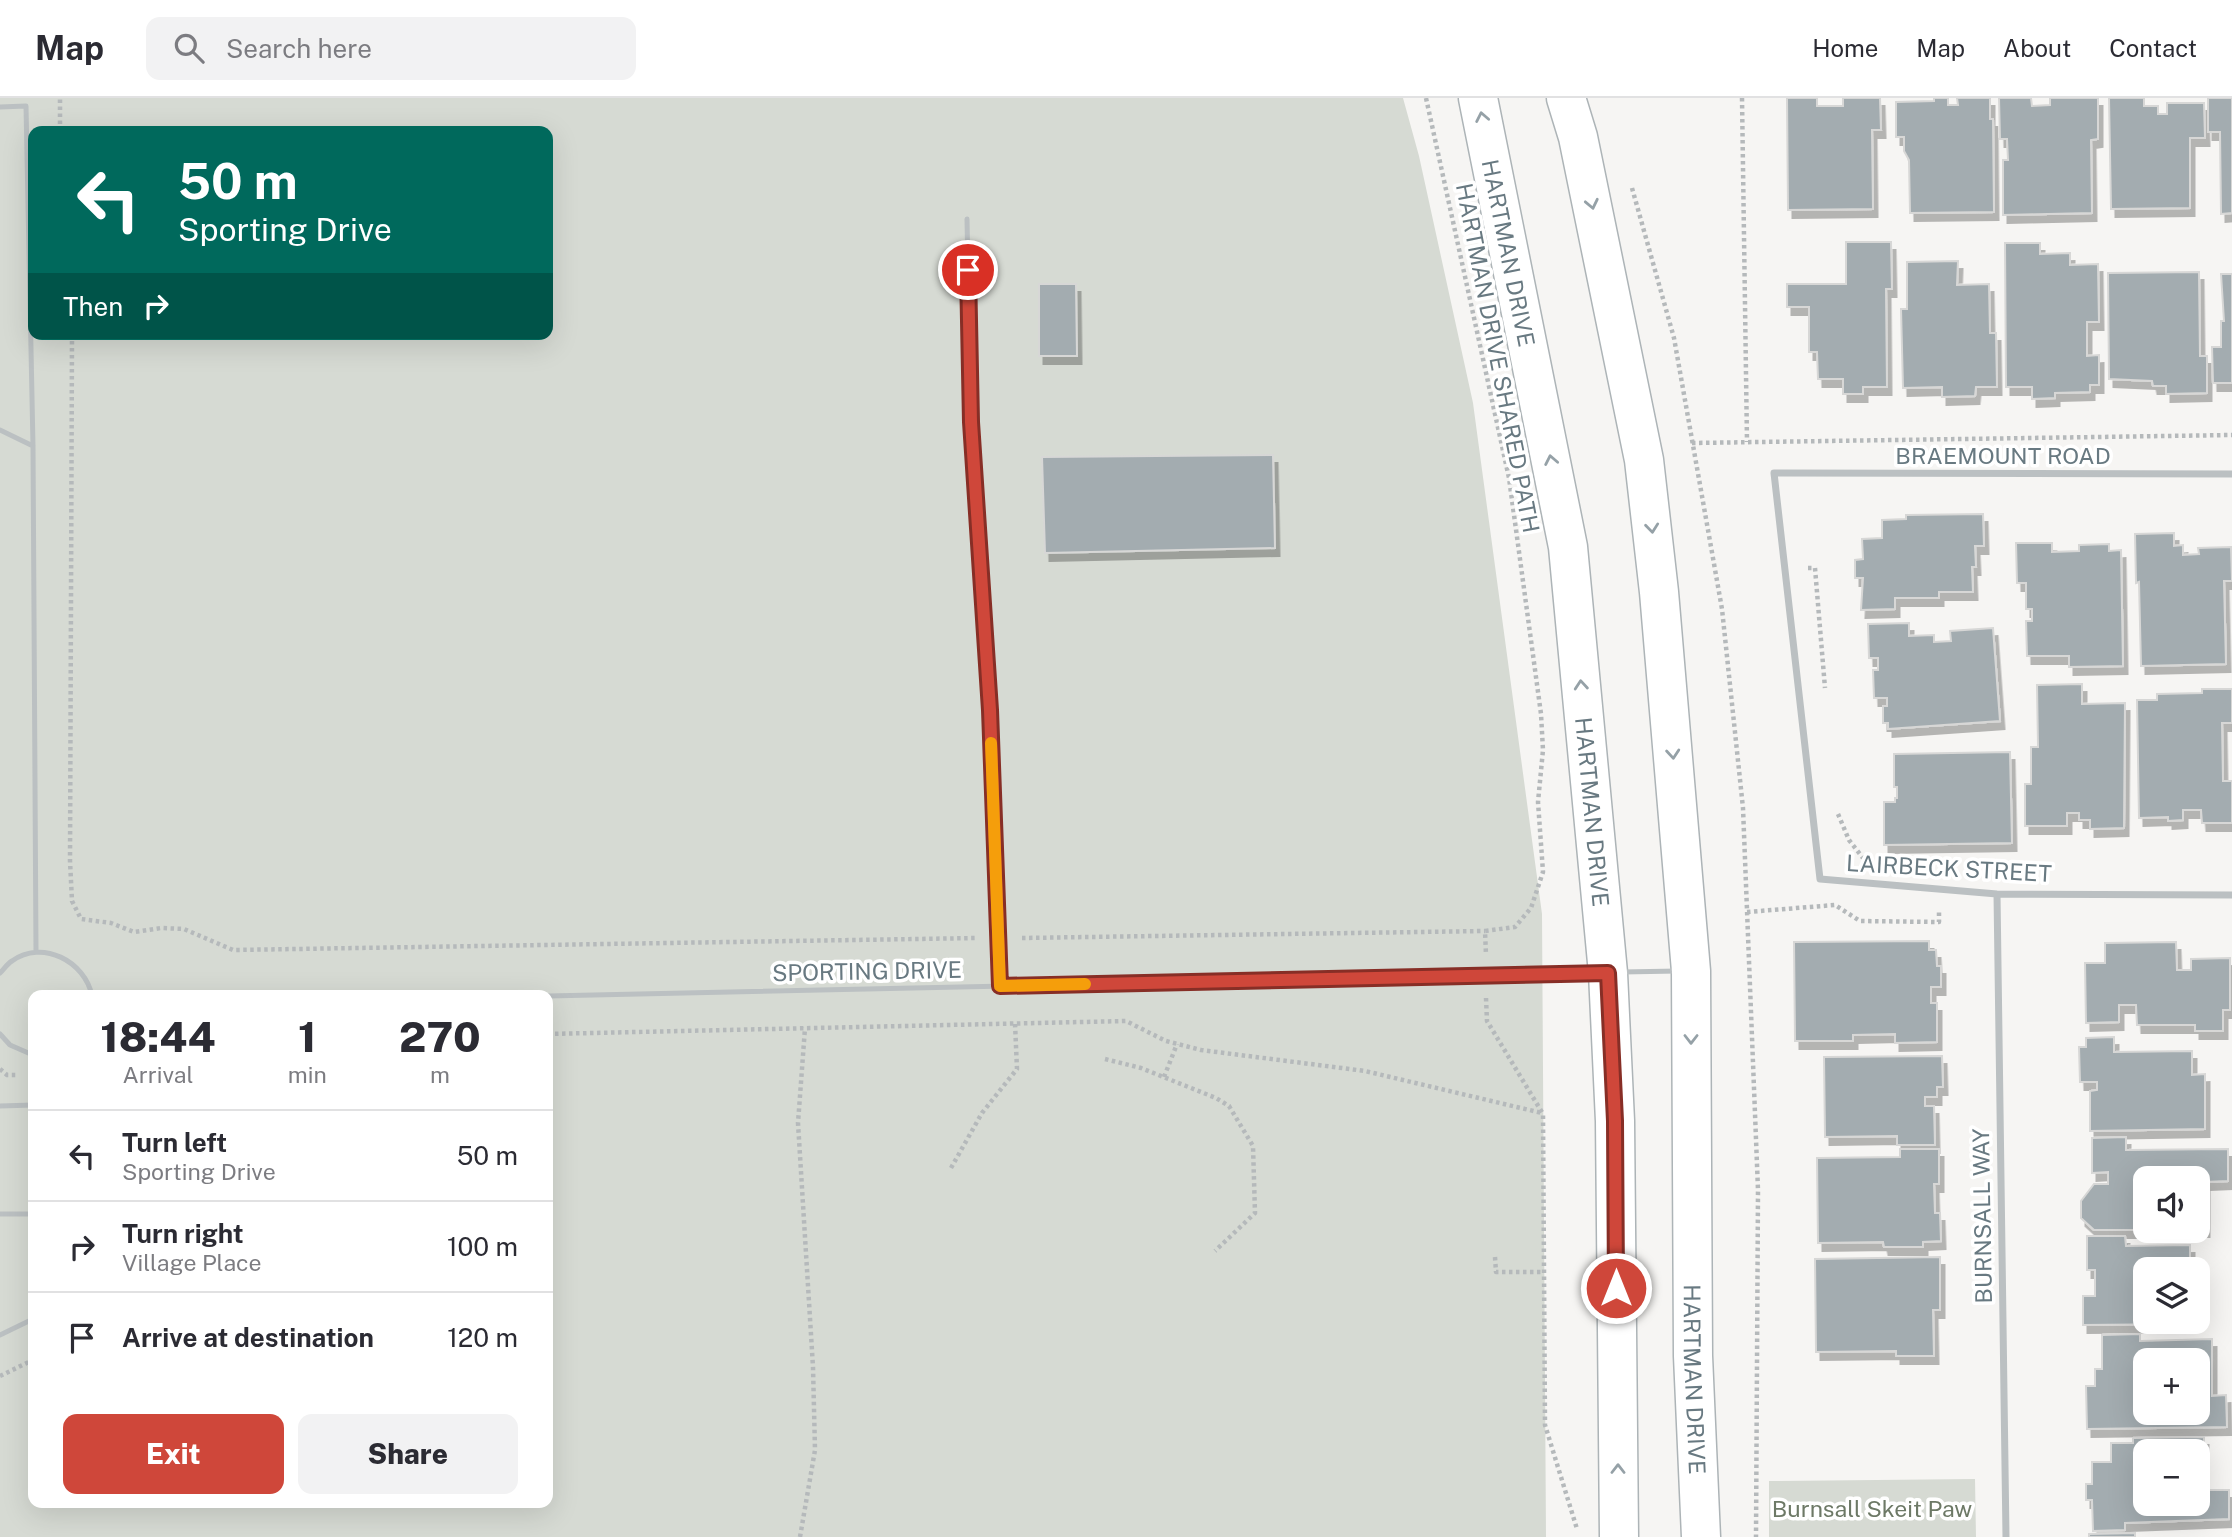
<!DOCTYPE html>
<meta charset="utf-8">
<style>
:root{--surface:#fff;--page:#f2f2f3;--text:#2b2b33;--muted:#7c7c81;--line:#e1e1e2;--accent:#cf473a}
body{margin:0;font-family:"Public Sans",sans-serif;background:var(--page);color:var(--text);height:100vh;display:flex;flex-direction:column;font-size:26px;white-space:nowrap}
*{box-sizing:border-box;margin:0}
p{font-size:23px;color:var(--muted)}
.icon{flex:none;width:38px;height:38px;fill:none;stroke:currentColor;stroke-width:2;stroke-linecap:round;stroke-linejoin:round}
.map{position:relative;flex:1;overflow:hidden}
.details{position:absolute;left:28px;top:892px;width:525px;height:518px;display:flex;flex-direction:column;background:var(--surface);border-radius:14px;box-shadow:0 7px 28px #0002}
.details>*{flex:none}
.top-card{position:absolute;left:28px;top:28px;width:525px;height:214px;border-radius:14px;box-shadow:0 7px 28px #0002;background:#00695c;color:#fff;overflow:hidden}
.tools{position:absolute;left:2133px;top:1068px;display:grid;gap:14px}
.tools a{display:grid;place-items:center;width:77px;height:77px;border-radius:14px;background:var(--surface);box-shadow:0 7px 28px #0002;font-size:35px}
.pin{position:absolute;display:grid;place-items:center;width:60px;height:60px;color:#fff;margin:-30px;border:4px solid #fff;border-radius:50%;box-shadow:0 2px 7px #0007}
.me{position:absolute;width:77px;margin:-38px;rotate:0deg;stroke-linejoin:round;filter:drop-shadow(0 0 5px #0008)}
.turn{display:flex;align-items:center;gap:24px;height:147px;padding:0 35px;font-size:32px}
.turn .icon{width:91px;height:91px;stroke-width:2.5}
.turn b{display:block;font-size:49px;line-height:60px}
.then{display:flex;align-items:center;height:66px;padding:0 35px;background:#0003;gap:14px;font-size:26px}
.eta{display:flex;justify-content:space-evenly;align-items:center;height:119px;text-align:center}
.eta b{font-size:42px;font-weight:800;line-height:49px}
.button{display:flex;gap:14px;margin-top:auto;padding:14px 35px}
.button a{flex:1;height:80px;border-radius:14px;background:var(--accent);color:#fff;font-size:28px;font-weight:800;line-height:80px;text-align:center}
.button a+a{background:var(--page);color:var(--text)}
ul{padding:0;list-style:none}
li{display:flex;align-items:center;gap:21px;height:91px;padding:0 35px;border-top:2px solid var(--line)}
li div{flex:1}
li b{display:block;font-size:26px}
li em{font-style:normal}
header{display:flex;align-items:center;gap:42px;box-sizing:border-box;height:98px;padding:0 35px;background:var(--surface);border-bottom:2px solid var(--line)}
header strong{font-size:33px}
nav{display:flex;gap:38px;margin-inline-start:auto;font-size:24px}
.search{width:490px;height:63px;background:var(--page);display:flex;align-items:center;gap:18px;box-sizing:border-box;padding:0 24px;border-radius:14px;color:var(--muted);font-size:26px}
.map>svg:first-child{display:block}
.green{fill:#d6dad3;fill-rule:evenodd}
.building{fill:#a3acb0;stroke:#d7d7d6;stroke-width:2;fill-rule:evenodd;filter:url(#shadow)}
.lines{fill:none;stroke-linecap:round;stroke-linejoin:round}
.secondary-casing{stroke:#adb4b7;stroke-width:41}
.path{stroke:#b5b9bb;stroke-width:4.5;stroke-dasharray:3.5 3.5;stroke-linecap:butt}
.service{stroke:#bbc0c2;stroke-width:5}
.minor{stroke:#bbc0c2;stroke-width:7}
.secondary{stroke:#fff;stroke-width:38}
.oneway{stroke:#95a1a7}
.route-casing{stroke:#872e26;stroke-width:18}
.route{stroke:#cf473a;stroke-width:12}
.slow{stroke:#f59e0b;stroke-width:12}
.labels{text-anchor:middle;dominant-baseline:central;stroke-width:7;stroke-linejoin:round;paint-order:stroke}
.street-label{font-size:23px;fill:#687981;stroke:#fff}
.park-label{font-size:23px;fill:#6d7966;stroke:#fff}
</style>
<header>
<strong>Map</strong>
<div class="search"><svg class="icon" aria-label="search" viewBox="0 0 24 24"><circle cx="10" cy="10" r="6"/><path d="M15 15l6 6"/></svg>Search here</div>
<nav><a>Home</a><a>Map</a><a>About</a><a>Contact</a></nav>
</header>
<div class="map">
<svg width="2232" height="1439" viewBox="0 0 2232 1439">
<defs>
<filter id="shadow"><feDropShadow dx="4.5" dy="8" stdDeviation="0" flood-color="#0004"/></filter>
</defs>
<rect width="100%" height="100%" fill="#f6f5f3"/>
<!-- green -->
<path class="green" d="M0 0H1403L1419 58 1473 305 1542 816 1546 1439H0ZM33 33H548V236H33ZM33 898H548V1405H33Z
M1975 1381 1976 1439H1769V1383Z"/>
<!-- building -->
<path class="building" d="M1787 0H1817V8H1843V0H1880L1881 32H1872L1873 111 1788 112Z
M1934 0H1948V7H1958L1957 0H1990V21H1993L1994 114 1910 115 1909 62 1904 53V39H1896V4L1934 3Z
M1999 0H2031L2032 8 2050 7V0H2098V41L2091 42 2092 115 2003 117V62H2008L2007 41H2000Z
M2109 0H2144V8H2158V16H2167V5H2204L2205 40H2190V110L2111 111Z
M2208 0H2232V115L2221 116 2220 34H2208Z
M1846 144H1891L1892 191H1886L1887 289H1863V296H1843V281H1818L1817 254H1809V209H1787V186H1846Z
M2005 145H2040V156L2070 155V167L2098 166 2099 224H2087V258L2099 257V287H2090V294L2055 295V300L2032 301V289H2006Z
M1958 163 1957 187 1989 186 1990 235H1996L1997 289H1976L1975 298 1942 299V289L1903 290 1901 211H1907V164Z
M2199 174 2200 258H2207V295L2166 296V288H2153L2152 283 2109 281 2108 175Z
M2221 176H2232V285H2213L2212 249H2221V223H2224Z
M1039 186H1076L1077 258H1039Z
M1273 357 1275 450 1045 455 1042 359Z
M1983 416 1984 448H1975L1976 469H1972L1973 494H1939V500H1895V511L1861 512 1863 480H1855V462L1863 461 1862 441 1882 440V422L1906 421V417Z
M2174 435V448L2183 447V457L2199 456 2198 450 2231 449 2232 483H2224L2226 566 2141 568 2139 484 2136 485 2135 436Z
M2016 445H2052V454L2079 453V447L2109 446V453L2121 452 2123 568 2069 569V558H2027L2026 523H2032V511H2026V485H2017Z
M1909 525V538L1934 537V544L1951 543 1950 533 1993 530 2000 623 1888 631V625H1883V608H1887V600H1874L1873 572H1878V560H1869L1868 526Z
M2082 586V606L2125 605 2124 730 2090 731V722H2079V715H2067V728H2025V686H2031V649H2038L2037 587Z
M2202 591H2232V625H2222L2223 683H2232V725H2202L2201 712H2183V722L2168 723V719L2139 720 2137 602H2157V596L2202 595Z
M2010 654 2012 745 1884 747V704H1895V700H1897V689H1894V656Z
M1929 843V852H1936L1937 868H1941V889H1931V905H1937V944L1895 945V936L1853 937V943H1795L1794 844Z
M2176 844 2177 872H2191V861L2230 860V912H2223V933H2195V927H2137L2136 907H2119V924L2086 925 2085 865H2105V845Z
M2114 939V954L2192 953V977L2205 976V1031L2090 1033V993L2097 992V984H2080L2079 949H2086V940Z
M1942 958 1943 989H1937V999H1925V1008H1934L1935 1047H1897V1038L1825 1039 1824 959Z
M2126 1039V1052L2228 1051V1083L2205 1084V1131H2198V1080H2146V1132H2094L2081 1120V1103L2094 1086H2108V1074L2092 1075V1040Z
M1900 1051H1939V1086H1934L1935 1115H1940L1941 1143 1923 1144V1149H1884L1883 1144 1818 1145 1817 1060 1900 1059Z
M2087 1138H2125L2126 1148 2190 1147V1171H2146V1223H2190V1226L2083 1227V1198H2095V1172H2087Z
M1940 1159V1212H1933L1934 1258H1896V1253L1816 1254 1815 1161Z
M2140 1236V1243L2212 1241V1298L2226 1297 2227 1329 2087 1331 2086 1288H2095V1271H2102V1237ZM2146 1262H2198V1314H2146Z
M2204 1339V1392H2229V1421L2125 1425V1432L2093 1433 2092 1402H2086V1386H2092V1364H2111V1345H2133V1340ZM2146 1353H2198V1405H2146Z
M2135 1435V1439H2089V1436Z"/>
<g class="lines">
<!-- secondary casing -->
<g class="secondary-casing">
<g id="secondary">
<path id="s1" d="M1478 0 1568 449 1608 875 1615 1023 1619 1439"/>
<path id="s2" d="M1566 0 1578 39 1644 362 1659 494 1691 873 1693 1258 1701 1439"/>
</g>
</g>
<!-- path -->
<path class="path" d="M1426 0 1509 380 1541 616 1543 652 1538 704 1543 774 1531 810 1515 829 1485 833 1486 857
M1742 0 1747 344
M60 33V0
M1632 90 1674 240 1722 511 1743 710 1758 1092 1756 1439
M72 236 70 763 72 803 81 821 111 825 134 834 161 830 184 831 233 852 978 840
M1692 345 2232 337
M1808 470H1815L1825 590
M1838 716 1849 742 1863 760
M1747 814 1835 807 1860 823 1939 824V812
M1022 840 1485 833
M1486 900 1487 923 1543 1016 1545 1327 1577 1431
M548 936 1126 923 1166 943 1201 952 1365 973 1542 1015
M1105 961 1141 970 1216 1000 1229 1008 1253 1048 1255 1115 1215 1153
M0 971 7 977H18
M1164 979 1177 946
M951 1070 982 1015 1017 971 1015 925
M1495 1159 1496 1174H1544
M0 1278 33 1262
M800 1439 815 1352 813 1269 798 1025 805 930"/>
<!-- service -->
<path class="service" d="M0 9 26 8 33 348 36 854
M967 121 971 324 991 634 1000 888
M0 332 33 348
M1622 874 1678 873
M0 875C4 871 7 866 12 863 42 841 85 863 92 898
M548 898 1594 875
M0 936 10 947 33 957
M0 1008 33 1007
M0 1116H33
M0 1237 33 1221"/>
<!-- minor -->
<path class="minor" d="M2232 376 1774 375 1820 781 1997 796 2232 797
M1997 796 2006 1439"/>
<!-- secondary -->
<use href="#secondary" class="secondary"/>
</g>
<!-- one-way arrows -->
<defs><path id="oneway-chevron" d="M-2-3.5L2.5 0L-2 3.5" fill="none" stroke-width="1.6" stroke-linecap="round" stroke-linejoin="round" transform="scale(1.75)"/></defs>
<g class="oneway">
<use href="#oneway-chevron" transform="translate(1482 19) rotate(-101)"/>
<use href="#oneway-chevron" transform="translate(1592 106) rotate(78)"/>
<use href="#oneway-chevron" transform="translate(1551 362) rotate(-101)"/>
<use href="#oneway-chevron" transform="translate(1652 430) rotate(84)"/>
<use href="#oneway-chevron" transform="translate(1581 587) rotate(-95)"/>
<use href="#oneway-chevron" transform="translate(1673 656) rotate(85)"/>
<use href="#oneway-chevron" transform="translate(1691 941) rotate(90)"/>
<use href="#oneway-chevron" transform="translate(1618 1371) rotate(-90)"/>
</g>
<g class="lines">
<!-- route casing -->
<g class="route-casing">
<path id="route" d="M968 172 971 324 990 612 1000 888 1608 875 1615 1023 1616 1190"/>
</g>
<!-- route -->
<use href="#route" class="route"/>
<!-- slow -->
<path class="slow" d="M991 645 1000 888 1085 886"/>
</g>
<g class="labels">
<!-- street labels -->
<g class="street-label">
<text stroke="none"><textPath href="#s1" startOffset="158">HARTMAN DRIVE</textPath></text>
<text transform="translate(1498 260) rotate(79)">HARTMAN DRIVE SHARED PATH</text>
<text x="2003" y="357">BRAEMOUNT ROAD</text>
<text stroke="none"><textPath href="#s1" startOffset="724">HARTMAN DRIVE</textPath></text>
<text transform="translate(1949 770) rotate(3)">LAIRBECK STREET</text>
<text transform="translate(867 873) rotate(-1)">SPORTING DRIVE</text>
<text transform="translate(1982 1118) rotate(-91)">BURNSALL WAY</text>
<text stroke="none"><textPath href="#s2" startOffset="1292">HARTMAN DRIVE</textPath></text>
</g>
<!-- park labels -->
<g class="park-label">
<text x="1872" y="1410">Burnsall Skeit Paw</text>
</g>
</g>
</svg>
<div class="tools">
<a><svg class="icon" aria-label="sound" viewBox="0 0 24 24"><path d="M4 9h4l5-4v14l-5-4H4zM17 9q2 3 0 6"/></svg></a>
<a><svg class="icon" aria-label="layers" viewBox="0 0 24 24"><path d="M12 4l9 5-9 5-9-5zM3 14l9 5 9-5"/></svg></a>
<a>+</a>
<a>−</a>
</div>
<div class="pin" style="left:968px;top:172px;background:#d93025"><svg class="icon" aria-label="arrive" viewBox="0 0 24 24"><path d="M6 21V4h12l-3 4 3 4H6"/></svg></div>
<svg class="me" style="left:1616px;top:1190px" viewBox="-20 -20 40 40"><circle r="17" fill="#cf473a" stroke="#fff" stroke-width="3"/><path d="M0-11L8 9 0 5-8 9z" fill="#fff"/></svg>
<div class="top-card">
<div class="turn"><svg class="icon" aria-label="left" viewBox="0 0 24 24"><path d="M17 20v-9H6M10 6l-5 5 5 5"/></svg><div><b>50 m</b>Sporting Drive</div></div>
<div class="then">Then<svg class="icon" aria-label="right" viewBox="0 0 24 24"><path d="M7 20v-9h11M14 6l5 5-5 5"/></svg></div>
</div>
<section class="details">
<div class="eta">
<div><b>18:44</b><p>Arrival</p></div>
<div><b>1</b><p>min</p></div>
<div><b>270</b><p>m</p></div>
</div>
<ul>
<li><svg class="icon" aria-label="left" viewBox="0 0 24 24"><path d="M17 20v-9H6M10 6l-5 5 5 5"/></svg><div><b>Turn left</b><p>Sporting Drive</p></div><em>50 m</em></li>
<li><svg class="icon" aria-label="right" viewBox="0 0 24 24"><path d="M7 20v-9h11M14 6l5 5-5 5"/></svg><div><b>Turn right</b><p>Village Place</p></div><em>100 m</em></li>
<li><svg class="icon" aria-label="arrive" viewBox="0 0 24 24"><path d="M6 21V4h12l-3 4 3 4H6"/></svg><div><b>Arrive at destination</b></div><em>120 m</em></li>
</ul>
<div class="button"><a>Exit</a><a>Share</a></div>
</section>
</div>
